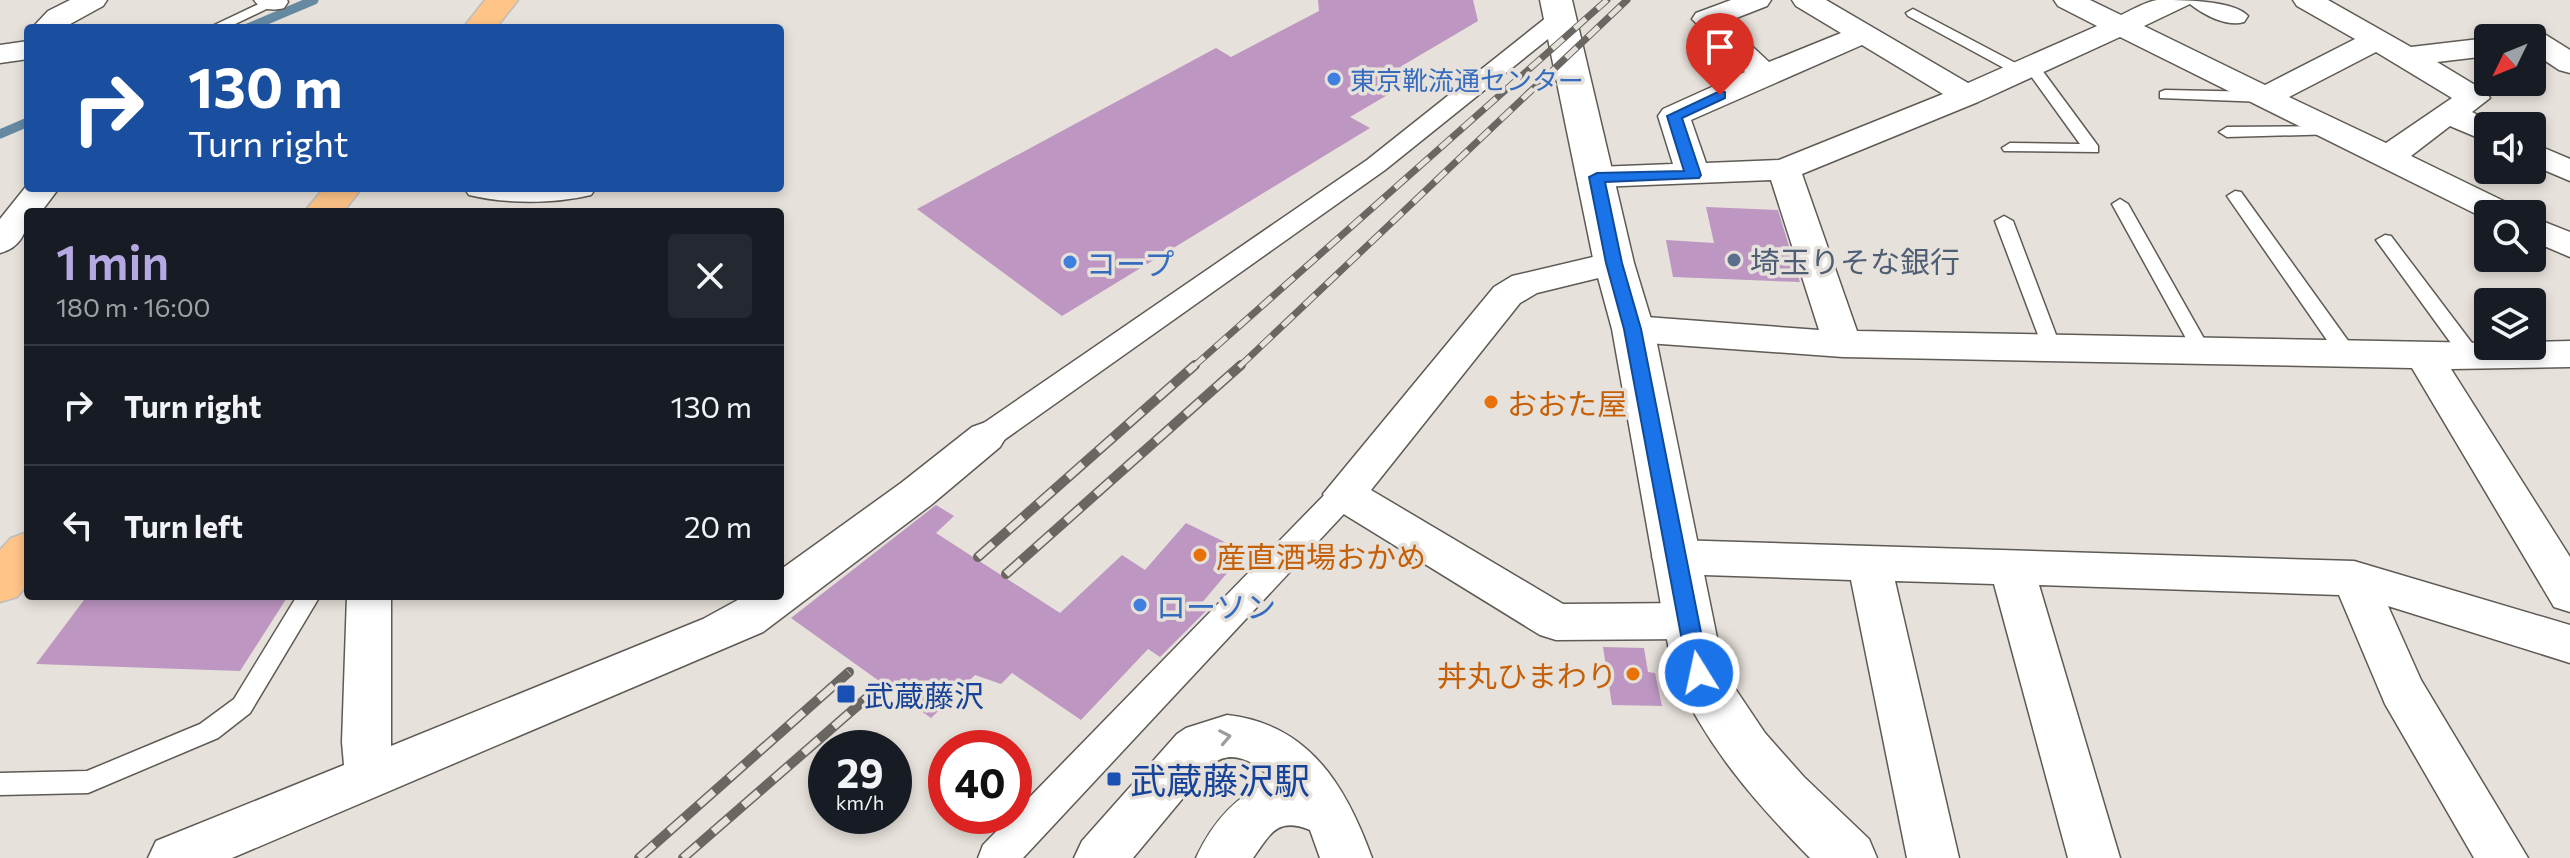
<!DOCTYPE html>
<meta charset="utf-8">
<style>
:root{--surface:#171b24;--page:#242831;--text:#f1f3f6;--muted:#9ea1a6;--line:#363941;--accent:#b6a9e1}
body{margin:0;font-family:Commissioner,"Noto Sans JP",sans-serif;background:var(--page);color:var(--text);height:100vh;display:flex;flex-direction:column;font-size:30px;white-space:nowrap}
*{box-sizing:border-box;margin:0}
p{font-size:26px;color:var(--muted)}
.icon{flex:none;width:44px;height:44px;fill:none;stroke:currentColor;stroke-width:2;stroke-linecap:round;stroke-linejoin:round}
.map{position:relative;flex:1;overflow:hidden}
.sheet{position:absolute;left:24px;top:208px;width:760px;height:392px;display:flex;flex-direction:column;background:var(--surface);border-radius:8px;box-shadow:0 4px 12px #0003}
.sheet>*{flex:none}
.banner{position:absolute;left:24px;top:24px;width:760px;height:168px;border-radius:8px;box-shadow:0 4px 12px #0003;background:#1a4fa0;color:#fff;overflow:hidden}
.needle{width:52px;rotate:227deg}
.controls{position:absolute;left:2474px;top:24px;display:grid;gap:16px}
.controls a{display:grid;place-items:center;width:72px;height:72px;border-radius:8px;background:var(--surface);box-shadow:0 4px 12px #0003;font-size:40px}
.speed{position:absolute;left:808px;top:730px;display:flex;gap:16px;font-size:40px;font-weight:700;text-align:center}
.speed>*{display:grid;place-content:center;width:104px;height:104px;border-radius:50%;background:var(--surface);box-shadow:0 4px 12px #0003;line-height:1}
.speed small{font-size:20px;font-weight:400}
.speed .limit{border:12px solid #d22;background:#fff;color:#111}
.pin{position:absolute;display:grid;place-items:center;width:68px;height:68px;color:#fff;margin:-82px -34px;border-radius:50% 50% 50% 0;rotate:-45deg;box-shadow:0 0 8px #0007}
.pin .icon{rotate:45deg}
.me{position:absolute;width:88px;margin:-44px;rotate:350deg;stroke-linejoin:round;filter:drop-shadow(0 0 6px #0008)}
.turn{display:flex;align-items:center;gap:28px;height:168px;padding:0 32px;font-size:36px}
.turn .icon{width:104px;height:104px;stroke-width:2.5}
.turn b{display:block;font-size:56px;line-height:68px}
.round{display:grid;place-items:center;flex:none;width:84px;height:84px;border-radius:8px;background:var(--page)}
.summary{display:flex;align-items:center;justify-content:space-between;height:136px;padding:0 32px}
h1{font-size:48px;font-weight:600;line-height:60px;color:var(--accent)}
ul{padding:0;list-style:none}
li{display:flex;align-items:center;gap:24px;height:120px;padding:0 32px;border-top:2px solid var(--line)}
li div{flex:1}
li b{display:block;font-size:30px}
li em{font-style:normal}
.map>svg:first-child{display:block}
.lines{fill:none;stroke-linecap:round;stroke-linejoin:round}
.stream{stroke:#6689a2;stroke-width:9}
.building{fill:#bd96c2}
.service-casing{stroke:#5e5a54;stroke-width:3}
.pedestrian-casing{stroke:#5e5a54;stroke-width:3}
.minor-casing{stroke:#5e5a54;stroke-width:3}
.tertiary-casing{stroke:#5e5a54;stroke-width:3}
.trunk-casing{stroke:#bebdbd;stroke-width:3}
.service{fill:#fff;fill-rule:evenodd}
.pedestrian{fill:#fff;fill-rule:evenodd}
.minor{fill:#fff;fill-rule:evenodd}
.tertiary{fill:#fff;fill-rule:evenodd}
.trunk{fill:#fec488;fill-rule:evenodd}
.rail-far1-casing{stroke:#6a6763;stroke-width:7}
.rail-casing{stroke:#6a6763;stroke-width:10}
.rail-far1{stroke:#e6e1da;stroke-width:5;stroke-dasharray:15;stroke-linecap:butt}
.rail{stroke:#e6e1da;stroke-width:7;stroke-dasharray:20;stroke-linecap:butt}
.oneway{stroke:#9d9c9c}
.route{fill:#1a73e8;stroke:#114b97;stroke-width:2}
.shop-dot{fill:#3f7fe0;stroke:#e6e1da;stroke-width:3}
.service-dot{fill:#5c6f8a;stroke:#e6e1da;stroke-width:3}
.food-dot{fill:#e8710a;stroke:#e6e1da;stroke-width:3}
.transit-dot{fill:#1a4fb4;stroke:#e6e1da;stroke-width:3}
.labels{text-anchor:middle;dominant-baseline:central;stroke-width:7;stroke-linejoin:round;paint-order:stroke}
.far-shop-label{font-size:26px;fill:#366cbe;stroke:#e6e1da;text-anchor:start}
.service-label{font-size:30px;fill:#4e5e75;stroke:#e6e1da;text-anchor:start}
.shop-label{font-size:30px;fill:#366cbe;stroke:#e6e1da;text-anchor:start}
.food-label{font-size:30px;fill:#c56008;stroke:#e6e1da;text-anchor:start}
.transit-label{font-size:30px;fill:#164399;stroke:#e6e1da;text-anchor:start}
.near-transit-label{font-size:36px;fill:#164399;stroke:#e6e1da;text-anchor:start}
</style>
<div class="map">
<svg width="2570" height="858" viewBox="0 0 2570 858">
<rect width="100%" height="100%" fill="#e6e1da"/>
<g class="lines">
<!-- stream -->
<path class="stream" d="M248 28 314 0
M0 134 28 122"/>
</g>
<!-- building -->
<path class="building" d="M1318 0H1473L1478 21 1400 67 1418 77 1350 117 1370 128 1062 316 917 209 1216 48 1231 57 1319 11Z
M1706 207 1778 210 1800 282 1673 277 1666 240 1714 243Z
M936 505 954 516 936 533 1060 613 1122 555 1145 570 1186 523 1245 552 1200 605 1207 610 1160 657 1148 649 1081 720 1012 673 1001 684 975 675 931 718 791 618Z
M87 596H288L240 671 36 664Z
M1603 647 1644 648 1648 672 1655 673 1662 706 1612 705Z"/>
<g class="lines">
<!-- service casing -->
<g class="service-casing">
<path id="service" d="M267 0 281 2 227 28H208Z
M1913 9 2025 68 2028 71 2025 74H2015L1908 16 1906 13Z
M2031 60 2036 62 2098 146V152L2004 151 2002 148 2010 143 2080 144 2023 65Z
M2165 90 2265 92 2273 97 2265 102 2160 98V92Z
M2333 126 2339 128V134L2227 137 2219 132 2227 127Z
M2235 191 2241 192 2354 349 2356 354 2354 359H2340L2227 196Z
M2120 199 2128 204 2211 351 2209 356 2202 357 2193 351 2112 204Z
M2004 216 2013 221 2061 348 2059 353 2052 354 2043 348 1995 221Z
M2385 235 2391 236 2478 351 2481 356 2478 361H2464L2376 240Z
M297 596H320L250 713 218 738 88 793 0 795V773L87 771 200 724 234 699Z"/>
</g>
<!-- pedestrian casing -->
<g class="pedestrian-casing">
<path id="pedestrian" d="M1560 11 1568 13 1571 18 1568 23 1385 170 997 445 986 448 975 445 971 437 975 429 1367 160 1552 13Z
M1344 482 1355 486 1360 494 1355 502 1023 858H978L983 845 1333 486Z"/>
</g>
<!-- minor casing -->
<g class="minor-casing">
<path id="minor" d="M70 0H107L103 6 63 28H32L48 11Z
M254 0H287L288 2 284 8C272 11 261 10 254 0Z
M1731 0H1771L1767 6 1726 22 1769 62 1841 33 1796 6 1792 0H1826L1968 83 2097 26 2058 6 2054 0H2090L2121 15C2132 10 2145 2 2157 0 2180 0 2234 0 2248 16L2244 22C2226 27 2204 15 2190 4L2144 26 2265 85 2355 39 2297 6 2293 0H2328L2411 47 2488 38V56L2437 62 2485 91 2490 98 2472 112 2500 126H2488V142L2450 126 2411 156 2516 207 2521 214H2488V220L2120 37 1978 102 1802 174 1857 331 2488 343V346H2532V342L2570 341V367L2451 369 2570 557V612L2554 607 2412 368 1843 357 1633 342 1620 338 1614 329 1620 320 1633 316 1819 330 1771 180 1597 187 1585 184 1580 177 1585 170 1597 167 1673 164 1658 116 1663 109 1745 72 1692 19 1696 13ZM1862 45 1943 94 1779 160 1706 163 1691 120ZM2376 52 2452 98 2386 143 2289 97Z
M2536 32 2546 35 2570 50V73L2559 70 2532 52V38H2520Z
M28 41V59L0 63V45Z
M2532 143 2570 159V181L2532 165Z
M28 184V188H59L41 212H28C28 232 20 248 0 253V219Z
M464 188H596L591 195C554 204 506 204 469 195Z
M2532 217 2570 232V257L2532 241Z
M1614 252 1627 255 1632 263 1627 271 1537 293 1520 303 1371 490 1563 604 1689 603 1705 608 1712 621 1705 634 1689 639 1556 640 1540 635 1329 505 1323 494 1494 287 1512 276Z
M986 422 1000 427 1006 437 1000 447 931 505 763 632 232 858H148L156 841 344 765 342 742 347 596H391V746L703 619 745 596H780V570L901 483 972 427Z
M1674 540 2354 561 2570 625V663L2388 606 2421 680 2528 858H2474L2385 704 2339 595 2039 585 2120 858H2068L1994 584 1895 581 1959 858H1907L1851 580 1674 574 1659 569 1652 557 1659 545Z
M1227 715C1309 724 1346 786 1372 858H1320L1310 830C1277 817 1271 833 1253 858H1196C1213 821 1237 794 1274 780 1255 763 1231 745 1208 768L1133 858H1074L1082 841 1177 734 1186 728Z"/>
</g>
<!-- tertiary casing -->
<g class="tertiary-casing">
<path id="tertiary" d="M1540 0H1572L1634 263 1654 329 1724 672 1765 733 1804 777 1869 839 1877 858H1810C1751 798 1710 750 1673 673L1612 329 1594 263Z"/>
</g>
<!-- trunk casing -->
<g class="trunk-casing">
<path id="trunk" d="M485 0H518L496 28H463Z
M324 188H362L343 212H304Z
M28 532V584L17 597 0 602V550L11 538Z"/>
</g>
<!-- service -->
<use href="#service" class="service"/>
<!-- pedestrian -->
<use href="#pedestrian" class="pedestrian"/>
<!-- minor -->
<use href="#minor" class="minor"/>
<!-- tertiary -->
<use href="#tertiary" class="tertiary"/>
<!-- trunk -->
<use href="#trunk" class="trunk"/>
<!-- rail-far1 casing -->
<g class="rail-far1-casing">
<path id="rail-far1" d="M1193 367 1607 0
M1239 367 1627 0"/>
</g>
<!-- rail casing -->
<g class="rail-casing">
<path id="rail" d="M978 557 1195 365
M1006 574 1241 365
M639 858 849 672
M683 858 878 688"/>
</g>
<!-- rail-far1 -->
<use href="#rail-far1" class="rail-far1"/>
<!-- rail -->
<use href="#rail" class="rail"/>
</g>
<!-- one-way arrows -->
<defs><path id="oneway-chevron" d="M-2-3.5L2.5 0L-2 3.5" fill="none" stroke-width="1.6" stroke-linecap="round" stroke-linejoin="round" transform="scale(2)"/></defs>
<use class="oneway" href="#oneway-chevron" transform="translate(1225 737) rotate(-11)"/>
<!-- route -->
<path class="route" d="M1720 91 1725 92V98L1682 118 1701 175 1699 178 1605 182 1622 263 1641 329 1709 673 1706 680 1699 682 1691 680 1688 673 1624 329 1606 263 1589 177 1597 173 1684 171 1667 116Z"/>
<!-- markers -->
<g class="shop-dot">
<circle cx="1334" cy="79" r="8"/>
<circle cx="1070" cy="262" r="8"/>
<circle cx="1140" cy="605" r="8"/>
</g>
<circle class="service-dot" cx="1734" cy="260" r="8"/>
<g class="food-dot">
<circle cx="1491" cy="402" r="8"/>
<circle cx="1200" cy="555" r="8"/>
<circle cx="1633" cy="674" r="8"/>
</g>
<g class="transit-dot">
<rect x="836" y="684" width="20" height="20" rx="4"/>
<rect x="1106" y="771" width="16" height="16" rx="4"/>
</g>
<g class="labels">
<!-- far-shop labels -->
<g class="far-shop-label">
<text x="1350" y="79">東京靴流通センター</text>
</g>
<!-- service labels -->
<g class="service-label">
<text x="1750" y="260">埼玉りそな銀行</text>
</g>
<!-- shop labels -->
<g class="shop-label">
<text x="1086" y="262">コープ</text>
<text x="1156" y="605">ローソン</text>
</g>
<!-- food labels -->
<g class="food-label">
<text x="1507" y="402">おおた屋</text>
<text x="1216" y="555">産直酒場おかめ</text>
<text x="1617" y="674" text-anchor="end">丼丸ひまわり</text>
</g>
<!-- transit labels -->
<g class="transit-label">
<text x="864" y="694">武蔵藤沢</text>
</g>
<!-- near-transit labels -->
<g class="near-transit-label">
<text x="1130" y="779">武蔵藤沢駅</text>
</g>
</g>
</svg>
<div class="controls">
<a><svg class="needle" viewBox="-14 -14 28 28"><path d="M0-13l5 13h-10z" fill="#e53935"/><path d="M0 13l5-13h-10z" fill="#9ea1a6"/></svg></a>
<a><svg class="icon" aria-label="sound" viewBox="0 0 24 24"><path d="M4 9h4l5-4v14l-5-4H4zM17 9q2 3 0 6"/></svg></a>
<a><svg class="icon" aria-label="search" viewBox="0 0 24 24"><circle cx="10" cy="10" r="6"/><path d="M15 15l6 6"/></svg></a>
<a><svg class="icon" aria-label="layers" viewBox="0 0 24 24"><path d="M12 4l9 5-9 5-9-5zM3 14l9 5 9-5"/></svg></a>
</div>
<div class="speed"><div>29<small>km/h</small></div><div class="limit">40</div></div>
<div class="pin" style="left:1720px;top:95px;background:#d93025"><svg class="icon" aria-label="arrive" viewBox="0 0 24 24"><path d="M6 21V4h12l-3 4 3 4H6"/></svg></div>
<svg class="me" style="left:1699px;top:673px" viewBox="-20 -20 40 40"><circle r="17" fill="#1a73e8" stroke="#fff" stroke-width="3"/><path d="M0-11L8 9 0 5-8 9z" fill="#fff"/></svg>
<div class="banner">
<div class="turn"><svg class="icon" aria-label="right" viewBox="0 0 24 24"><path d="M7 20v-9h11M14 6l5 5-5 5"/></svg><div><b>130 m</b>Turn right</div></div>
</div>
<section class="sheet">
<div class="summary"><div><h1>1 min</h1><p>180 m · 16:00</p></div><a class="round"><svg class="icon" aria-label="close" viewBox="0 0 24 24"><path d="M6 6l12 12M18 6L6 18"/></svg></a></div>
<ul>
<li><svg class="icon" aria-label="right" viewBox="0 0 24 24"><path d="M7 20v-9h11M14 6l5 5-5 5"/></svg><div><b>Turn right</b></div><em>130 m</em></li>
<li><svg class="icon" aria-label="left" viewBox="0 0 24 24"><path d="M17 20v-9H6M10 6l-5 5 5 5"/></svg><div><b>Turn left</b></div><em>20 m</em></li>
</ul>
</section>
</div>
